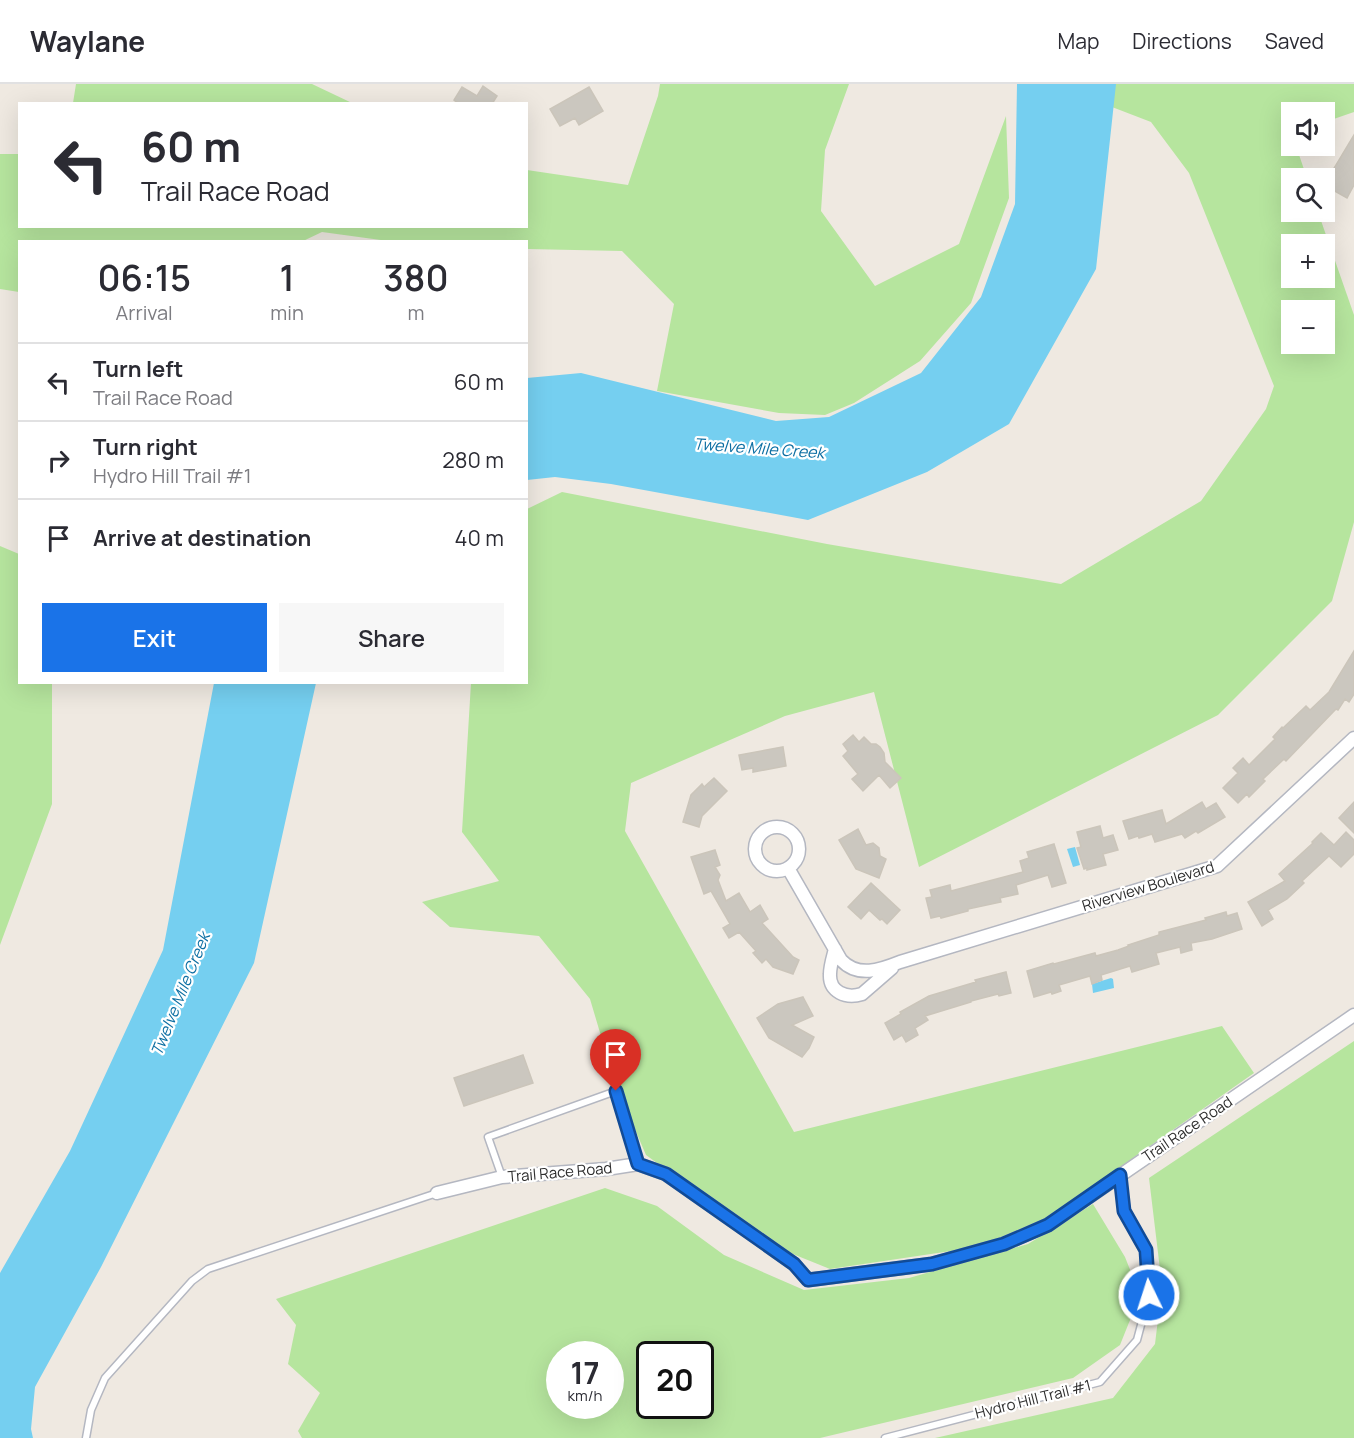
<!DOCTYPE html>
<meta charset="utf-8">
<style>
:root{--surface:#fff;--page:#f7f7f7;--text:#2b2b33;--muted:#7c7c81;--line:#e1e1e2;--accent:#1a73e8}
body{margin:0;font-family:Manrope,sans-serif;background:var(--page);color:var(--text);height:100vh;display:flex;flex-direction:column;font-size:22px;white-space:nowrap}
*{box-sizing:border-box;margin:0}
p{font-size:20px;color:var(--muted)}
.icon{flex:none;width:33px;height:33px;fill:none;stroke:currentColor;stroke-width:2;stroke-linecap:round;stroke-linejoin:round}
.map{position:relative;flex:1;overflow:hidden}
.details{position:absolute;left:18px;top:156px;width:510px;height:444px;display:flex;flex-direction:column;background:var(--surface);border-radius:0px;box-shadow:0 6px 24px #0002}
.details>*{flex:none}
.hud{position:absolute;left:18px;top:18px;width:510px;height:126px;border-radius:0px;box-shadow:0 6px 24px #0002;background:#fff;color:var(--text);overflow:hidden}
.buttons{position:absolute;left:1281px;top:18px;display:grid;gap:12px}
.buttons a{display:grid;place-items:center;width:54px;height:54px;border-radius:0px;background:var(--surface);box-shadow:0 6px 24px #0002;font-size:30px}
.speed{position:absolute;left:546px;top:1257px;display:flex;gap:12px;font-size:30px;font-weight:700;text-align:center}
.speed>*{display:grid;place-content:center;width:78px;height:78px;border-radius:50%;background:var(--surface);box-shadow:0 6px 24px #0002;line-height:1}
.speed small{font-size:15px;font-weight:400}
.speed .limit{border:3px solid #111;border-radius:9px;background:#fff;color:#111}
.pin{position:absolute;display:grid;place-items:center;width:51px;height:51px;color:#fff;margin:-62px -26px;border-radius:50% 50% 50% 0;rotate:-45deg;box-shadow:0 0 6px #0007}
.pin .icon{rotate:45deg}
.me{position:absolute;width:66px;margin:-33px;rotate:356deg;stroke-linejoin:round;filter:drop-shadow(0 0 4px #0008)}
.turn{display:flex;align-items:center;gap:21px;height:126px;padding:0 24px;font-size:27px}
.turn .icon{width:78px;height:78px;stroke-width:2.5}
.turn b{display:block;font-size:42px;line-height:51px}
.eta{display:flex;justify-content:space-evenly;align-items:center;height:102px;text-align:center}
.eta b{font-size:36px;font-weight:600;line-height:42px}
.cta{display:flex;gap:12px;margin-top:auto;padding:12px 24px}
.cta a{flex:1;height:69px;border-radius:0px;background:var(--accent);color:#fff;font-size:24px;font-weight:600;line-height:69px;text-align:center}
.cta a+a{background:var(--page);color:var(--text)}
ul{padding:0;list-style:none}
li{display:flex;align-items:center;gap:18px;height:78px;padding:0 24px;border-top:2px solid var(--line)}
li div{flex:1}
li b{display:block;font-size:22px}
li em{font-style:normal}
header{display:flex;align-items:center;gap:36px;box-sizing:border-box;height:84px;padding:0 30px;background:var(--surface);border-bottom:2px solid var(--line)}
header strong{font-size:28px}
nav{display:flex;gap:33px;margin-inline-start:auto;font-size:21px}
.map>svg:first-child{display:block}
.green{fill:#b6e59e;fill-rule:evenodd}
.water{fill:#75cff0}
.building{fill:#cbc7bf;stroke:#cbc5ba;stroke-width:1.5}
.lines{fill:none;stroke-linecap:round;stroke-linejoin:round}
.lane-casing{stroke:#b4b7c1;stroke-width:9}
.street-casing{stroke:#b4b7c1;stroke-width:15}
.lane{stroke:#fff;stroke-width:6}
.street{stroke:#fff;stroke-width:12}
.route-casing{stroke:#114b97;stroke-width:15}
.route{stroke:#1a73e8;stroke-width:10}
.labels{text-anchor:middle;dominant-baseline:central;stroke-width:4.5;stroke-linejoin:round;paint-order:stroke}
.street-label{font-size:15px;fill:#2e2e2e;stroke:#fff}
.water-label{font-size:16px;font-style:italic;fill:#0d6fa3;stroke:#fff}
</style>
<header>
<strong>Waylane</strong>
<nav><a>Map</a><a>Directions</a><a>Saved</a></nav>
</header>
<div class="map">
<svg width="1354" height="1354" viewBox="0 0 1354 1354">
<rect width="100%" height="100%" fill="#efe9e1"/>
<!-- green -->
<path class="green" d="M76 0H312L352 19H73Z
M660 0H849L825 66 821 127 875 202 959 160 1006 32 1009 114 971 219 920 277 854 319 825 331 779 329 657 307 674 220 622 167 527 165 526 158 388 157 322 148 301 158H20L19 208 0 205V70H19L20 142H526L527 86 628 101 658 12Z
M1115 0H1354V28L1325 38 1324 28H1292V62H1296L1307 94H1292V128H1318L1354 231V438L1332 517 1218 631 919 783 874 608 785 632 631 699 625 747 794 1048 1222 942 1254 989 1049 1133 978 1163 830 1185 768 1160 646 1071 615 999 590 915 539 852 450 843 422 818 499 797 462 748 471 599 526 598 527 425 562 408 827 460 1061 500 1201 417 1266 325 1274 302 1189 89 1151 38 1112 23ZM1292 160H1324V194H1292ZM1292 226H1324V260H1292Z
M0 462 19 470 20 598 52 599V720L0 861Z
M1354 957V1354H935L1113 1314 1155 1260 1162 1202 1149 1094Z
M605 1104 657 1122 724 1171 804 1206 909 1194 1028 1160 1093 1120 1125 1173 1140 1211 1120 1261 1073 1294 820 1354H302L298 1347 320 1309 288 1280 296 1241 276 1215ZM560 1270H610V1322H560ZM650 1270H700V1322H650Z"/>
<!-- water -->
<path class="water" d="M1017 0H1116L1096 185 1009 340 927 388 808 436 611 400 555 393 527 396V294L581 289 776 337 829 333 921 289 981 213 1015 120Z
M214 599H316L254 879 101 1183 35 1303 31 1345 33 1354H0V1189L70 1067 163 866Z
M1075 763 1080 781 1073 783 1067 765Z
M1111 894 1113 895 1114 904 1093 909 1092 900Z"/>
<!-- building -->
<path class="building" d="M483 2 497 12 492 20H459L454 16 462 3 477 12Z
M589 3 603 27 579 41 575 34 560 42 550 25Z
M1354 51V101L1347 114 1324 101Z
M1354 567V610L1349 618 1345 615 1338 626 1336 625 1286 677 1284 675 1263 695 1265 697 1249 713 1247 710 1238 719 1223 704 1238 689 1233 684 1243 674 1249 681 1275 655 1273 653 1282 643 1283 644 1306 622 1310 626 1329 608Z
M853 651 859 658 864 653 871 660H876L880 663 884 669 885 678 901 694 890 704 879 691 863 707 852 695 858 690 843 672 848 667 843 660Z
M783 663 786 682 753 688V684L742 686 739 671Z
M714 694 727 707 702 732 699 743 683 738 691 711 702 700 704 703Z
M1202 718 1206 725 1216 719 1225 733 1198 749 1196 747 1185 754 1182 750 1155 758 1152 750 1139 754 1138 752 1129 755 1123 737 1162 726 1166 740Z
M1354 718V749L1339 734Z
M1100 742 1103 754 1113 751 1118 766 1103 770 1106 781 1087 786V784L1084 785 1077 764 1081 763 1077 748Z
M858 745 866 761 873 759 879 764 880 772 886 775 879 794 856 785 839 756Z
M1346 748 1354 756V770L1341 783 1329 772 1302 797 1304 799 1287 815 1268 826 1273 835 1262 842 1248 818 1285 797 1279 790 1313 759 1312 758 1321 749 1334 761Z
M1054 760 1066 799 1052 803 1048 791 1016 801 1018 810 1000 814 1001 818 968 825V827L941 834 940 832 931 834 926 814 932 813 930 806 950 801 951 807 1023 788 1020 777 1029 774 1027 768Z
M715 766 720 781 715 783 720 791 718 796 726 817 739 809 750 828 760 821 768 835 762 839 793 873 799 876 793 890 773 883 766 875 762 879 753 869 756 867 739 848 729 854 723 844 730 840 711 807 704 810 691 773Z
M871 799 900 826 887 840 882 835 880 836 869 826 861 835 848 823Z
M1226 828 1227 832 1237 829 1242 845 1212 855 1191 859 1192 866 1181 869 1180 863 1156 869 1159 880 1132 888 1130 882 1101 891 1102 896 1092 900 1090 892 1059 901 1061 907 1052 910 1051 908 1034 913 1027 887 1053 879 1054 880 1095 869 1096 872 1118 866 1129 862 1128 861 1159 851V848L1206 836 1205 834Z
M1006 888 1011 909 999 912 998 910 971 917V918L925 932 928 936 915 944 918 951 906 958 902 951 894 956 885 939 901 930 900 928 929 912 976 898 975 896Z
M803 913 813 932 792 941 814 953 809 964 802 973 769 954 757 934 778 920Z
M523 971 533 999 464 1022 454 994Z"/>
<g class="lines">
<!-- lane casing -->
<g class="lane-casing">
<path id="lane" d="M502 1093 488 1053 616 1007 638 1080
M86 1354 91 1326 105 1294 192 1197 208 1185 437 1109
M885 1354 1100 1298 1137 1256 1149 1211 1145 1166 1124 1127 1120 1092"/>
</g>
<!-- street casing -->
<g class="street-casing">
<path id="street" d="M755 765a22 22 0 1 1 44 0a22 22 0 1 1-44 0Z
M788 784 841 876C858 894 880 886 900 878L1217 782 1354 654
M835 865C833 873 830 882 830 890 829 908 846 915 862 910L892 884
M437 1109 502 1093 606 1085 638 1080 666 1090 794 1180 808 1196 932 1180 1004 1160 1048 1141 1354 931"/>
</g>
<!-- lane -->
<use href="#lane" class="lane"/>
<!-- street -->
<use href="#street" class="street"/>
</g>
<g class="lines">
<!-- route casing -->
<g class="route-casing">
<path id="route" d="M616 1007 638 1080 666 1090 794 1180 808 1196 932 1180 1004 1160 1048 1141 1120 1091 1124 1127 1146 1166 1149 1211"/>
</g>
<!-- route -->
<use href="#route" class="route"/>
</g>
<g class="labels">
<!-- street labels -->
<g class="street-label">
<text transform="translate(1148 802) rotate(-17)">Riverview Boulevard</text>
<text transform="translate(1187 1045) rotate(-34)">Trail Race Road</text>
<text transform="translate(560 1088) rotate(-5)">Trail Race Road</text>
<text transform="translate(1033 1315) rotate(-14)">Hydro Hill Trail #1</text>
</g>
<!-- water labels -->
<g class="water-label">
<text transform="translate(759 364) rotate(4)">Twelve Mile Creek</text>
<text transform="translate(180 910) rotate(-68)">Twelve Mile Creek</text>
</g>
</g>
</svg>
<div class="buttons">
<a><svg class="icon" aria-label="sound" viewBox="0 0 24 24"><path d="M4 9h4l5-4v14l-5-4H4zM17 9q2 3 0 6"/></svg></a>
<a><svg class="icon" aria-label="search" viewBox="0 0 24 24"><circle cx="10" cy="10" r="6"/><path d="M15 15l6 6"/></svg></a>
<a>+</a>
<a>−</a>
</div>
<div class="speed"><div>17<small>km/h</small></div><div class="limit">20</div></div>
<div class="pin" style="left:616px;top:1007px;background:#d93025"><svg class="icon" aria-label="arrive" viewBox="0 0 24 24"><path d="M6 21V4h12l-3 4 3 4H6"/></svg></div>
<svg class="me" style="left:1149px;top:1211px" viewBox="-20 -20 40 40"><circle r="17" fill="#1a73e8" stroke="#fff" stroke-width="3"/><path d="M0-11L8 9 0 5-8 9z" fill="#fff"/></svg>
<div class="hud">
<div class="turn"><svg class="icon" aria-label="left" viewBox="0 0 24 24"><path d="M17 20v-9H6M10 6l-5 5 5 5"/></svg><div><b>60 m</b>Trail Race Road</div></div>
</div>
<section class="details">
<div class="eta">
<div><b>06:15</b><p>Arrival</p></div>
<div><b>1</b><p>min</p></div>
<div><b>380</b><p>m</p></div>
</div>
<ul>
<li><svg class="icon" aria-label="left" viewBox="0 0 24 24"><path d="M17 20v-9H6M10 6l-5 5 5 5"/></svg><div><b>Turn left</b><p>Trail Race Road</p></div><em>60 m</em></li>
<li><svg class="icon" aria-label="right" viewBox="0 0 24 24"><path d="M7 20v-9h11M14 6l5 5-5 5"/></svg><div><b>Turn right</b><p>Hydro Hill Trail #1</p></div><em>280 m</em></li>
<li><svg class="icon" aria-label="arrive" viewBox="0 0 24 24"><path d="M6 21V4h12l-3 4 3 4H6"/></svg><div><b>Arrive at destination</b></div><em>40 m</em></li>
</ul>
<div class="cta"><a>Exit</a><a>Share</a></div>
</section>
</div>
